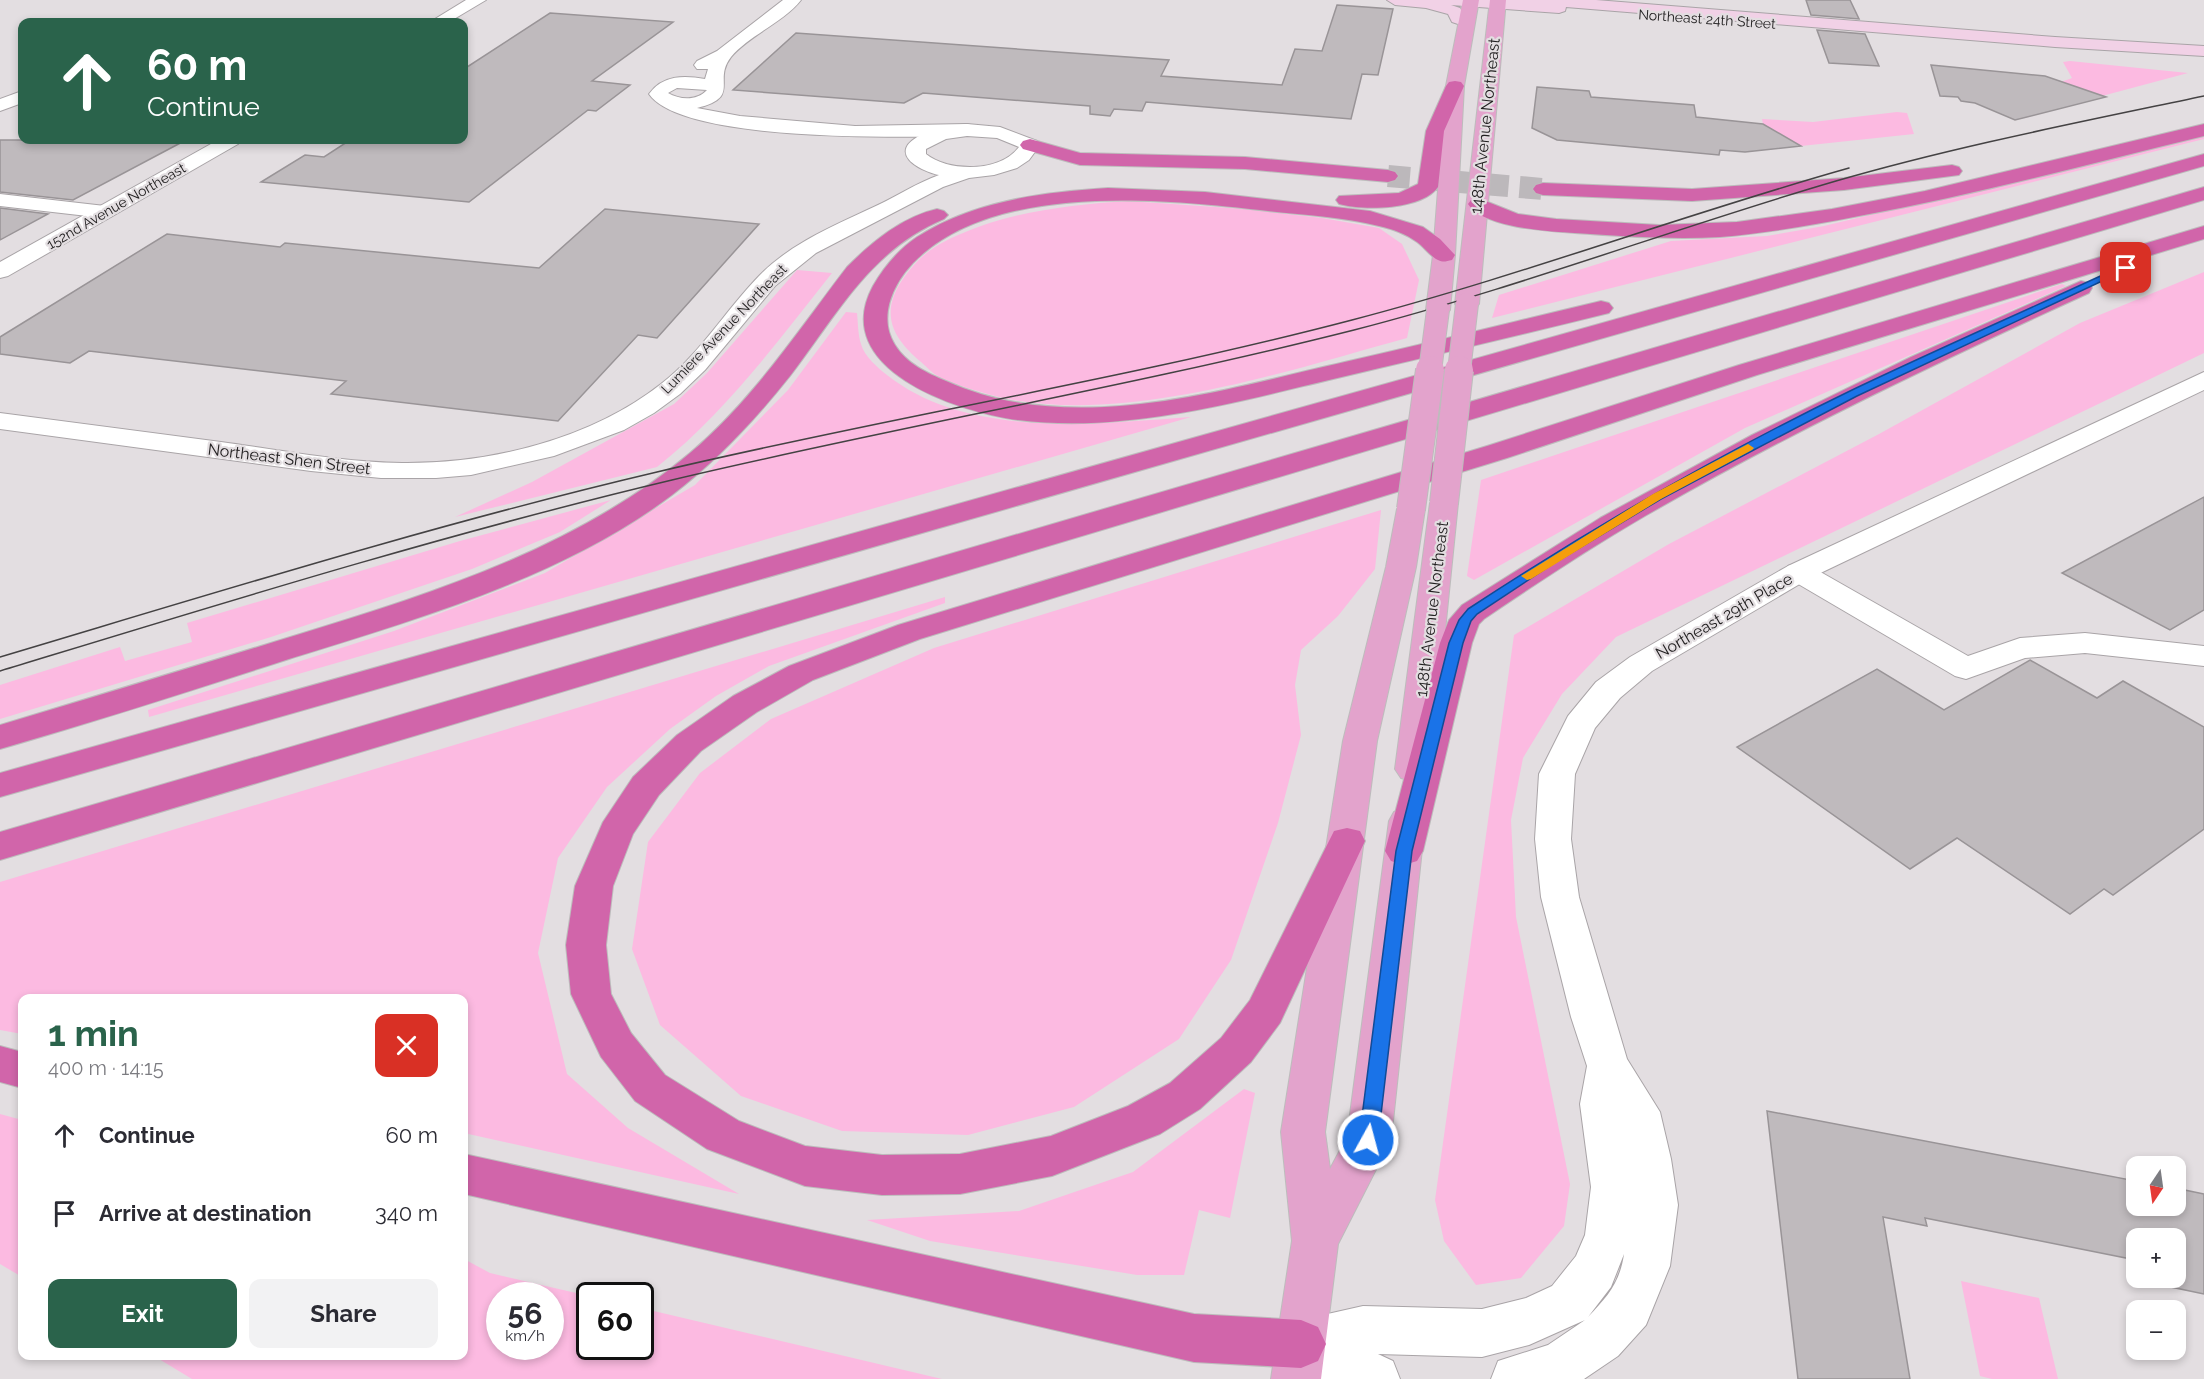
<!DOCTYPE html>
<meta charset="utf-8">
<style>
:root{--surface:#fff;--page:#f2f2f3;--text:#2b2b33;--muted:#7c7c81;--accent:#2a634b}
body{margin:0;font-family:Raleway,sans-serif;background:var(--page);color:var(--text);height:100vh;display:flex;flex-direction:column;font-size:22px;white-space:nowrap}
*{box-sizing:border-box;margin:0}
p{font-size:20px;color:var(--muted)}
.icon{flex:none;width:33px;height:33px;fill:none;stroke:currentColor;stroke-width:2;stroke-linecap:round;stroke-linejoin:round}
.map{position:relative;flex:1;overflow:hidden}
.details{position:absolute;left:18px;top:994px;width:450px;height:366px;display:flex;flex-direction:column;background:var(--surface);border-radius:12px;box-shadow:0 3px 9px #0003}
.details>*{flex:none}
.guide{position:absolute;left:18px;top:18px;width:450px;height:126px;border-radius:12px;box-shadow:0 3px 9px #0003;background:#2a634b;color:#fff;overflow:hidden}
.needle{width:39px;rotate:193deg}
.fabs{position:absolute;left:2126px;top:1156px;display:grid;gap:12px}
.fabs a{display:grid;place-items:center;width:60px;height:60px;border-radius:12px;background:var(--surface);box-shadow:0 3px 9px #0003;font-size:30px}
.speed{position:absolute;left:486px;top:1282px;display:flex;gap:12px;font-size:30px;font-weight:700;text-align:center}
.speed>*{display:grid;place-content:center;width:78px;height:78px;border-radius:50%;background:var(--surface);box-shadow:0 3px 9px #0003;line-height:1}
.speed small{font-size:15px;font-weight:400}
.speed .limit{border:3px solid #111;border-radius:9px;background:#fff;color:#111}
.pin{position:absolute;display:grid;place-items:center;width:51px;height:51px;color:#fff;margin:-26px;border-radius:12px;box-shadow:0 3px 9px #0006}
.me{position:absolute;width:66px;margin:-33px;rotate:7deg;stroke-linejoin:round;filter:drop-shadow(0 0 4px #0008)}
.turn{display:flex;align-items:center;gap:21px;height:126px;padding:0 30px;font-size:27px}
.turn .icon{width:78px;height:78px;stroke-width:2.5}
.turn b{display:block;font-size:42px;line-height:51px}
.round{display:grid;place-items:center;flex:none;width:63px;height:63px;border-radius:12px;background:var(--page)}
.headline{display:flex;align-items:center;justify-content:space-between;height:102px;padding:0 30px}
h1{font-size:36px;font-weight:700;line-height:45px;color:var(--accent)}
.primary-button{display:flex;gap:12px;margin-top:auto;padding:12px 30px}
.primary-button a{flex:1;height:69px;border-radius:12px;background:var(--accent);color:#fff;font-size:24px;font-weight:700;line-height:69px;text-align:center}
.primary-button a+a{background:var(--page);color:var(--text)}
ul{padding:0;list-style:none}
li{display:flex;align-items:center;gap:18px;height:78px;padding:0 30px}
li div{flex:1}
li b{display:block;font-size:22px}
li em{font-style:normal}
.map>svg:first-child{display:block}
.green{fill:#fcbae1;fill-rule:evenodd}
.building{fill:#bfbabd;stroke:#999497;stroke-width:1.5}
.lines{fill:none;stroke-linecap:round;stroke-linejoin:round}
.motorway-tunnel{stroke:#bcb8bb;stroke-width:22;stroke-dasharray:22 11;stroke-linecap:butt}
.minor-casing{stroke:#a9a4a7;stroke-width:2}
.tertiary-casing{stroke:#a9a4a7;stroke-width:2}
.secondary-casing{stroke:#a9a4a7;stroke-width:2}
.primary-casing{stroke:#bdbcbc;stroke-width:2}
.motorway-casing{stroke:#bdbcbc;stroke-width:2}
.minor{fill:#fff;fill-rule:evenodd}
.tertiary{fill:#fff;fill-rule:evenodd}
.secondary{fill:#f1d1e6;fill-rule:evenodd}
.primary{fill:#e3a3cc;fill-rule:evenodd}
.motorway{fill:#d165aa;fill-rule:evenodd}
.tram{stroke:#444243;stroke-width:1.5}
.primary-bridge-far1-casing{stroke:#bdbcbc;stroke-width:24;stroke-linecap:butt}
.primary-bridge-casing{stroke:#bdbcbc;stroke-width:30;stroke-linecap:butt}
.primary-bridge-far1{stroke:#e3a3cc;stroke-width:22}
.primary-bridge{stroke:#e3a3cc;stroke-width:28}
.route{fill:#1a73e8;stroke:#114b97;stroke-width:1.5}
.slow{fill:#f59e0b}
.labels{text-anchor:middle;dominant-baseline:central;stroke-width:4.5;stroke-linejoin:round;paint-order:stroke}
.far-street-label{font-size:14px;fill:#222021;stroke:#e3dee1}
.street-label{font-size:16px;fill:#222021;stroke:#e3dee1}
</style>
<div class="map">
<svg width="2204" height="1379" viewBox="0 0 2204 1379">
<rect width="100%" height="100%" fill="#e3dee1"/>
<!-- green -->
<path class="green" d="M2070 61 2188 73 2102 96 2061 82 2072 78 2063 62Z
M1897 112 1907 113 1914 134 1801 146 1763 124 1762 119 1813 122Z
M2204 134V139L1492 318 1499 295 1671 241 1767 236 1824 226Z
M1128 201 1244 209 1322 218 1379 228 1402 244 1419 280 1407 338C1287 371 1132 423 1008 399 993 396 951 384 939 377 932 373 927 367 921 362 896 341 880 318 899 285 910 268 922 254 940 244 998 213 1064 205 1128 201Z
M797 270 832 273C778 341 726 412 657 467L455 517 532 482 674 404 707 373Z
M2204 272V353L1616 637 1562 694 1523 758 1511 820 1516 917 1570 1184 1564 1226 1521 1278 1476 1285 1444 1241 1435 1200 1514 635 1669 544 1879 434 2080 323Z
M2062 284 2066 286 1745 428 1474 580 1467 576 1481 480Z
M846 312 857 313C858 323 858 335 861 344 864 356 878 368 887 375 968 439 1095 424 1191 417L149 717 148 710 394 631 545 573 695 485 788 390Z
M611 500 560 532 472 569 271 637 0 719V685L120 647 125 661 192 642 187 623 460 541Z
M1381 510 1375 569 1338 616 1301 650 1295 685 1301 735 1278 823 1231 960 1179 1039 1074 1107 968 1135 842 1131 741 1096 660 1025 632 949 648 842 700 773 771 719 934 648Z
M945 597V603L769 666 716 696 670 729 607 787 558 858 538 953 567 1074 628 1128 739 1194 464 1133V999H22V1034L0 1030V882Z
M1244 1089 1255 1093 1230 1218 1199 1210 1184 1275H1137L930 1241 867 1220 1019 1211 1133 1172Z
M0 1114 22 1120V1277L0 1264Z
M464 1259 490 1273 589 1296 590 1347H640L641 1308 942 1379H192L154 1356H464ZM500 1296H550V1347H500Z
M1961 1281 2039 1298 2058 1379H1992L1980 1376Z"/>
<!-- building -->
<path class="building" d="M1806 0H1850L1859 19 1811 15Z
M1337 5 1393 9 1378 75 1362 74 1351 119 1146 102 1142 111 1114 109 1110 116 1090 114V106L923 93 904 103 733 90 796 33 1169 60 1161 76 1282 85 1295 49 1322 51Z
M550 13 673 22 592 81 630 85 596 111 588 110 469 202 261 182 305 155 324 157 350 140H464V69Z
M1817 30 1865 34 1879 66 1829 63Z
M1931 65 2045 76 2106 97 2015 120 1975 103 1961 101 1958 97 1940 96Z
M1537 87 1589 91 1591 97 1694 105 1696 117 1763 124 1801 146 1745 152 1720 150 1719 155 1557 140 1532 128Z
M0 140H186L73 200 0 192Z
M0 208 48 214 0 240Z
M605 209 759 224 657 338 638 335 558 421 331 394 346 381 89 351 70 363 0 354V337L167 234 280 247 285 243 539 268Z
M2204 497V610L2170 630 2062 573Z
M2030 660 2097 698 2123 681 2204 727V829L2113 895 2104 889 2070 914 1957 838 1910 869 1737 747 1877 669 1944 710Z
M1767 1111 2136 1181V1206H2175V1188L2204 1194V1294L2171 1287 2169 1278H2175V1239H2136V1260L1925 1218 1927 1226 1883 1217 1910 1379H1798Z"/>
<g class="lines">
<!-- motorway-tunnel -->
<path class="motorway-tunnel" d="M1388 176 1543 189"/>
<!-- minor casing -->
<g class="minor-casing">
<path id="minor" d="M783 0H801C784 22 748 36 731 57 712 81 742 97 697 108L740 116 855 126 967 124 974 126 976 130 974 134 967 136C906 137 683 143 649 94 662 75 684 75 705 79L708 69H697L694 65 697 61 717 51ZM677 88 707 90C697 101 680 100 668 93Z
M22 91V103L0 111V99Z
M0 194 105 206 112 208 115 212 112 216 105 218 0 206Z
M1799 563 1810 566 1968 656 2020 638 2085 633 2204 646V666L2085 653 2025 658 1966 679 1955 676 1788 578 1784 572 1788 566Z"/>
</g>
<!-- tertiary casing -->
<g class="tertiary-casing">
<path id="tertiary" d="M466 0H486L449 22H430Z
M967 124 1000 127 1037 141 1040 145 1029 160 1017 168 994 175 969 178 943 187 816 253 775 286 705 370 680 394 654 413 624 430 554 456 471 475 436 478H381L311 471 0 429V413C74 423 148 432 221 442 281 450 341 462 402 463 491 464 591 439 661 384 700 354 725 311 759 276 792 242 836 225 878 205 899 195 917 183 939 175 917 170 887 152 921 135 935 128 952 126 967 124ZM967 136 997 138 1019 147C1000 173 948 172 926 154V149L946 139Z
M218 140H241L238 144 8 276 0 278V262Z
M2204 372V390L1810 578 1652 671 1620 698 1595 728 1575 774 1571 839 1579 897 1627 1059 1660 1112 1671 1159 1678 1205 1670 1266 1646 1325 1618 1356 1584 1379H1491L1498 1361 1548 1345 1585 1320 1529 1345 1482 1357 1378 1354 1393 1361 1400 1379H1320L1284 1361 1276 1344 1284 1327 1301 1320 1363 1306 1482 1309 1526 1298 1552 1286 1576 1256 1585 1235 1591 1187 1580 1104 1587 1066 1571 1017 1541 897 1535 839 1539 774 1568 716 1596 682 1630 657 1788 566ZM1624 1254C1620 1283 1607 1297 1588 1317L1611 1287Z"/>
</g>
<!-- secondary casing -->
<g class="secondary-casing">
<path id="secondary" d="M1387 0H1596L2055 37 2204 46V56L2055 47 1566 7 1565 11 1559 13 1451 5 1460 8 1466 19 1458 24 1452 22 1448 14 1426 8 1395 5Z"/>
</g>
<!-- primary casing -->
<g class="primary-casing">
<path id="primary" d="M1463 0H1479L1464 86 1455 255 1450 310 1446 315 1438 317 1430 315 1426 310 1433 255 1446 86Z
M1490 0H1506L1479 304 1475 309 1467 311 1459 309 1455 304Z
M1444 495 1454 497 1458 503 1431 769 1425 778 1413 781 1401 778 1395 769 1430 503 1434 497Z
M1411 500 1421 503 1425 509 1416 567 1377 741 1325 1132 1330 1169 1347 1137 1389 821 1394 812 1407 808 1420 812 1425 821 1391 1140 1338 1244 1321 1379H1271L1292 1241 1281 1132 1343 741 1386 567 1397 509 1401 503Z"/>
</g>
<!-- motorway casing -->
<g class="motorway-casing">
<path id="motorway" d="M1455 81 1461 82 1464 86 1444 131 1438 187C1422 210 1363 211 1339 204L1336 200 1339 196 1399 193 1418 184 1426 131 1446 86 1449 82Z
M2204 124V136C2089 164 1975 195 1859 216 1813 225 1767 233 1720 237 1671 240 1623 236 1575 233 1548 231 1484 228 1468 204L1471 200 1478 198 1518 214 1556 219 1659 225 1737 222 1832 209 1925 191Z
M1030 139 1080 153 1245 157 1388 170 1395 172 1398 176 1395 180 1388 182 1245 169 1080 165 1023 149 1020 145 1023 141Z
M2204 154V166L0 797V773Z
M1952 165 1959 167 1962 171 1959 175 1844 190 1692 201 1543 195 1536 193 1533 189 1536 185 1543 183 1692 189 1844 178Z
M2204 187V200L0 860V832Z
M1108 188 1205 192 1370 211 1423 227 1440 239 1455 255 1452 260C1446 261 1444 263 1438 260 1431 257 1424 247 1417 242 1406 234 1393 229 1379 226 1343 217 1305 215 1268 211 1164 199 993 181 913 263 892 285 878 318 895 345 907 364 927 373 946 381 1073 438 1220 390 1349 361 1433 342 1517 321 1601 301L1609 303 1613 308 1609 313C1516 336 1423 358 1329 380 1228 404 1123 433 1018 420 958 412 828 369 873 286 884 267 899 249 917 237 973 201 1043 192 1108 188Z
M937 209 944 211 948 215 944 219C870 250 837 315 790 376 755 420 717 461 672 495 564 577 417 619 289 659 193 690 97 721 0 749V725C100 695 200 665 300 634 437 592 578 547 690 453 752 401 798 331 847 267 872 242 902 217 937 209Z
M2204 226V239L1757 375 1507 458 920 639 813 680 757 712 701 751 659 795 633 834 613 886 606 945 611 994 631 1033 665 1075 739 1121 805 1146 882 1155 960 1154 1051 1136 1128 1106 1170 1083 1221 1038 1250 1000 1334 831 1347 828 1360 831 1365 841 1280 1023 1251 1062 1200 1109 1160 1134 1052 1176 960 1194 882 1195 805 1186 707 1149 635 1101 601 1057 571 994 566 945 575 886 603 822 633 777 677 735 733 696 789 666 898 625 1487 446 1739 365Z
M2081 281 2089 283 2092 288 2089 293C1938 362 1789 433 1645 516 1590 548 1537 583 1484 619L1479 624 1472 643 1423 851 1417 861 1404 865 1391 861 1385 851 1440 643 1449 620 1462 605 1600 518 1752 435 1911 357Z
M0 1046 22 1052V1088L0 1082Z
M464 1154 1194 1314 1301 1320 1318 1327 1326 1344 1318 1361 1301 1368 1194 1362 464 1194Z"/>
</g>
<!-- minor -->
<use href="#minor" class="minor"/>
<!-- tertiary -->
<use href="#tertiary" class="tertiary"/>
<!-- secondary -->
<use href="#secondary" class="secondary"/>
<!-- primary -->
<use href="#primary" class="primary"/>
<!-- motorway -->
<use href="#motorway" class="motorway"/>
<!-- tram -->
<path class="tram" d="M0 657C218 592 436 524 657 472 888 417 1123 380 1352 320 1520 276 1682 215 1849 168
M0 671C223 603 445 534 672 480 899 426 1129 387 1354 330 1517 288 1675 228 1836 181 1957 146 2081 122 2204 96"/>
<!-- primary-bridge-far1 casing -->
<g class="primary-bridge-far1-casing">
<path id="primary-bridge-far1" d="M1430 371 1438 310
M1459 371 1467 304"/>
</g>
<!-- primary-bridge casing -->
<g class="primary-bridge-casing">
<path id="primary-bridge" d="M1444 503 1459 370
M1411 509 1430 370"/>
</g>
<!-- primary-bridge-far1 -->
<use href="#primary-bridge-far1" class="primary-bridge-far1"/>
<!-- primary-bridge -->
<use href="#primary-bridge" class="primary-bridge"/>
</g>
<!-- route -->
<path class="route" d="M2122 266 2130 268 1857 396 1748 453 1661 499 1551 565 1477 614 1471 621 1463 643 1412 851 1378 1140 1375 1145 1368 1148 1362 1145 1359 1140 1396 851 1449 643 1459 620 1468 609C1591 528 1718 455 1850 391 1940 348 2032 308 2122 266Z"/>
<!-- slow -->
<path class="slow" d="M1748 444 1754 448 1752 450 1661 499 1531 579 1527 580 1521 576 1653 494Z"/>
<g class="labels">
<!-- far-street labels -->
<g class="far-street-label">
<text transform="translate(1707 19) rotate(4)">Northeast 24th Street</text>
<text transform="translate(116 206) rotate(-30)">152nd Avenue Northeast</text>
<text transform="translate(724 329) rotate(-46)">Lumiere Avenue Northeast</text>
</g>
<!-- street labels -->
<g class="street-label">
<text transform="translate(1485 126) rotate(-84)">148th Avenue Northeast</text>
<text transform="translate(289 459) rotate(7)">Northeast Shen Street</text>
<text transform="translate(1432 609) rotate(-83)">148th Avenue Northeast</text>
<text transform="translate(1724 616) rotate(-30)">Northeast 29th Place</text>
</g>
</g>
</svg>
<div class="fabs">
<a><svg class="needle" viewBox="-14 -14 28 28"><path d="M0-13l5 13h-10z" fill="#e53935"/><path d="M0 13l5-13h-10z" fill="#7c7c81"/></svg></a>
<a>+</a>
<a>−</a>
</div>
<div class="speed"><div>56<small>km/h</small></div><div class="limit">60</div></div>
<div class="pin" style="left:2126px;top:268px;background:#d93025"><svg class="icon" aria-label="arrive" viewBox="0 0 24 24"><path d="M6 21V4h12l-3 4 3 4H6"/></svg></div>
<svg class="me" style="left:1368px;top:1140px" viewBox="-20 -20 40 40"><circle r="17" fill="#1a73e8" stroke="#fff" stroke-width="3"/><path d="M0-11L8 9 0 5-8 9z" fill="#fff"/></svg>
<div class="guide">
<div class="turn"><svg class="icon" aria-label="ahead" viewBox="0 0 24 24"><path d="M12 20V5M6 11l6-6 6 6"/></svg><div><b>60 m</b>Continue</div></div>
</div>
<section class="details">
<div class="headline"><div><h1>1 min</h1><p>400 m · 14:15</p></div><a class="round" style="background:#d93025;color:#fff"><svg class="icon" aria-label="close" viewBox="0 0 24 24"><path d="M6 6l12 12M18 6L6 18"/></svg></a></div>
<ul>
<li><svg class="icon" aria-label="ahead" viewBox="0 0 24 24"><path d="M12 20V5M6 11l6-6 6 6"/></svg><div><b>Continue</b></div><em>60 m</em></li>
<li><svg class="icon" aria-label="arrive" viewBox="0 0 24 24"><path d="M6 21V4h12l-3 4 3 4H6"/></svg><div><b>Arrive at destination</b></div><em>340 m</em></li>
</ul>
<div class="primary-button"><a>Exit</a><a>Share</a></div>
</section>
</div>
